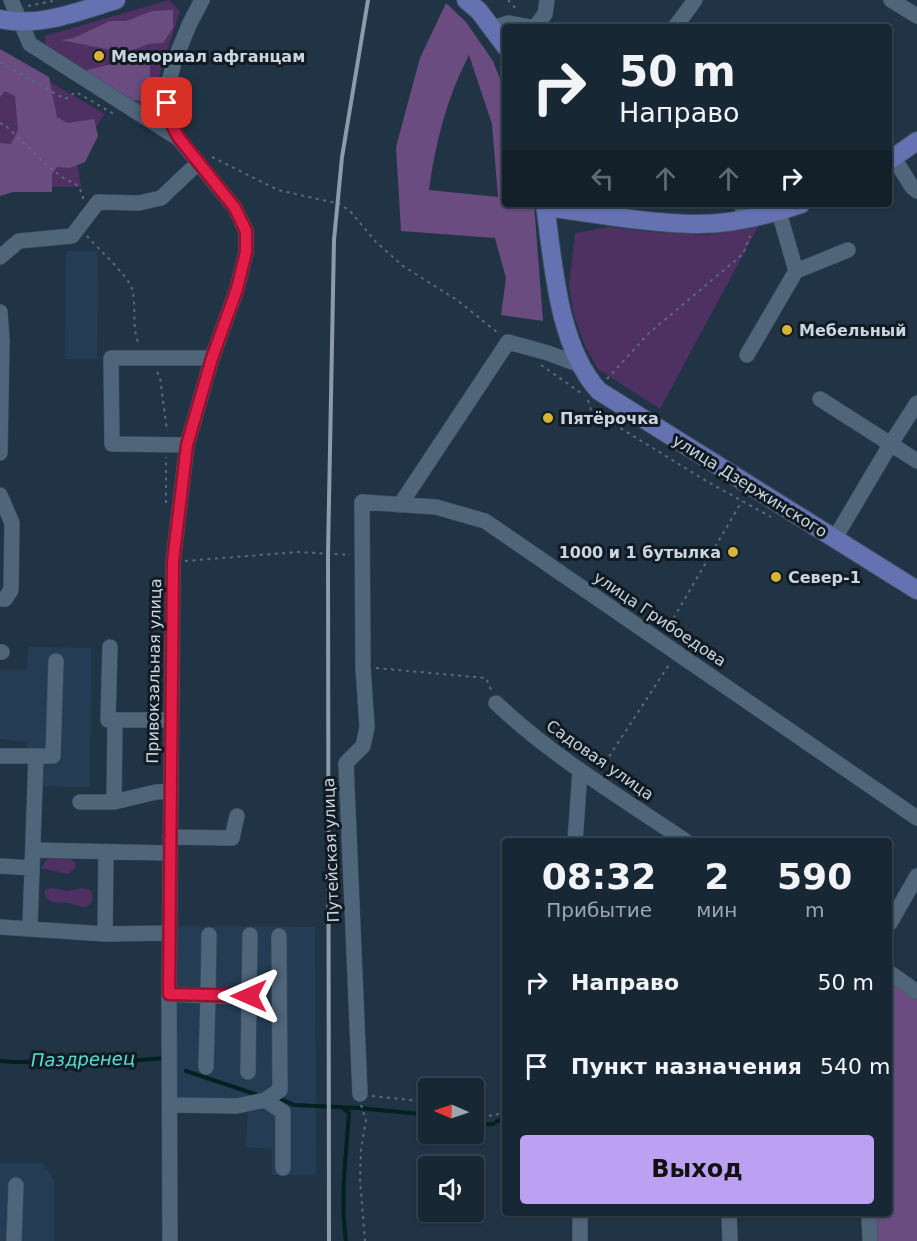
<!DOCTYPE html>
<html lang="ru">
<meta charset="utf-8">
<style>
:root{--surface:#182734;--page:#253340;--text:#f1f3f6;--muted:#9fa5ac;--line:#36444f;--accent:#bca0f2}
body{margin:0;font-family:"DejaVu Sans",sans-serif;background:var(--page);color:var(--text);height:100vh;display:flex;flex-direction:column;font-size:22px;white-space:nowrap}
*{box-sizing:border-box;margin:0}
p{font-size:20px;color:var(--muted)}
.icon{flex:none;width:33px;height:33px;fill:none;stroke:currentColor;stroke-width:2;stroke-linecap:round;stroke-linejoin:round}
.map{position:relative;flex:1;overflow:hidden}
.side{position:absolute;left:502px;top:838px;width:390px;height:378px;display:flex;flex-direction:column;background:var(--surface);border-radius:6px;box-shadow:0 2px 4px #0004,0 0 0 2px var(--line)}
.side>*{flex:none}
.hud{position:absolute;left:502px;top:24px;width:390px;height:183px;border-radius:6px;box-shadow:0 2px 4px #0004,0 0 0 2px var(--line);background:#182734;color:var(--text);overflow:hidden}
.needle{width:39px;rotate:272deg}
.fabs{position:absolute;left:418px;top:1078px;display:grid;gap:12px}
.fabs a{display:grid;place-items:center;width:66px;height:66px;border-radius:6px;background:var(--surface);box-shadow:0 2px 4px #0004,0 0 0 2px var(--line);font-size:30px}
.pin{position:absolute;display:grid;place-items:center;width:51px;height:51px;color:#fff;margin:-26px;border-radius:12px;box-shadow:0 3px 9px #0006}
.me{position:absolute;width:66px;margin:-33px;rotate:270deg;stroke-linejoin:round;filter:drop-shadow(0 0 4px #0008)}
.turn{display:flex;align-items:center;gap:21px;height:126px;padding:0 18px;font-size:27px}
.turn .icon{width:78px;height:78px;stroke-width:2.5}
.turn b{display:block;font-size:42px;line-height:51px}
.lanes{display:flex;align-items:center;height:57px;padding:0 18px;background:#0003;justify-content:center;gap:30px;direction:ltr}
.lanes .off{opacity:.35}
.eta{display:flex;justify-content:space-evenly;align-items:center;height:102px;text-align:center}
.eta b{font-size:36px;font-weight:700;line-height:42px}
.button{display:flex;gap:12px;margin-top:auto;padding:12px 18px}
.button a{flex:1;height:69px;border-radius:6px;background:var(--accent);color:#111;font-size:24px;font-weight:700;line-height:69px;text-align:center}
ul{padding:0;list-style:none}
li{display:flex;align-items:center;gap:18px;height:84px;padding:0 18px}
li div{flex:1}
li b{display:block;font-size:22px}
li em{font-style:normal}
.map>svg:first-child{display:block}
.built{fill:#243d55}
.green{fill:#4e3162}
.forest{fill:#6a4c81;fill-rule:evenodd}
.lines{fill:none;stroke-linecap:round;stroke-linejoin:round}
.stream{stroke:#03211e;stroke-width:4}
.minor-casing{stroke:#3e4f5f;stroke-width:16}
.major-casing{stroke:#3e4f5f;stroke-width:20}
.path{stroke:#596b7a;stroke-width:2;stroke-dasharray:3 4.5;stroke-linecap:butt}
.minor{stroke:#4f6579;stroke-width:15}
.major{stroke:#6572b2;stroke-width:18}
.rail{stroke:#8b9ba8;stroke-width:4}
.route-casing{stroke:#92132f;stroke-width:15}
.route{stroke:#e11d48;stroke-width:10}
.poi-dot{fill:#d7b434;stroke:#121b23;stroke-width:2}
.labels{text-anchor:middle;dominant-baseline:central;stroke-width:6;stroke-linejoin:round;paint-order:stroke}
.poi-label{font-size:16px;font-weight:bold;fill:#c9d6e1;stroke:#121b23;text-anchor:start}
.street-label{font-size:16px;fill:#c9d6e1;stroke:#121b23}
.water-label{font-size:18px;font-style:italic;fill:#56e0d2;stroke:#121b23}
</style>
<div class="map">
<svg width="917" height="1241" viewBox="0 0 917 1241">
<rect width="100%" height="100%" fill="#203446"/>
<!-- built -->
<path class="built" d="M66 251H98L97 359H65Z
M28 647 91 648 90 787 27 786V742L0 739V670H27Z
M179 926 315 927 316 1175H272V1149L246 1147 248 1111H175V935Z
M0 1163H42L54 1180V1241H0Z"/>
<!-- green -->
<path class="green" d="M169 0 180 11 151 101 139 106 46 49 45 36Z
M0 53 105 114 76 155 81 187 0 186Z
M759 225 660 409 598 369 585 346 574 315 569 286 575 233 609 227 654 232 708 235Z
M68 857 76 863 75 868 68 874 41 868 47 859Z
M52 888 67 891 82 888 91 890 93 899C91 903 91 904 87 906 81 909 78 905 73 904 61 901 48 907 44 892L47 889Z"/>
<!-- forest -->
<path class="forest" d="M446 3 466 22 493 61 505 92 506 204H534L543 321 501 315 506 278 495 238 401 231 396 147 420 58ZM469 55 492 124 498 197 429 190C435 144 447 97 469 55Z
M173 10V28L163 43 148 44 126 53 61 40 74 38 110 21H126L152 11Z
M0 49 49 77 57 117 68 123 94 119 98 136 85 162 70 168 57 167 52 174V192H13L0 196V143L11 144 18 130 15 96 5 91 0 97Z
M150 55V86L142 101 125 99 82 71Z
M890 979 917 999V1241H875V1214H890Z"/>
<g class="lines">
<!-- stream -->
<path class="stream" d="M0 1061 12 1062 128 1061 164 1058
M186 1071 258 1095
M276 1097 294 1105 359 1108 429 1115
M342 1107 349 1113C346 1157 340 1198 346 1241
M474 1125 493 1124 506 1116"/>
<!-- minor casing -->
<g class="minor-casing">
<path id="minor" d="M11 0 30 44 176 137
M891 0 917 16
M535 27 545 14 547 0
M675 27 695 0
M493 28 508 23 530 27
M894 158 912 187 917 191
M740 204 752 219
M779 212 796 271 848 250
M0 257 19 241 72 236 98 202 139 203 161 198 198 163
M0 312 2 340H0
M747 355 796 271
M820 399 917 461
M187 445 112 444 111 358H212
M0 453 2 340
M0 495 12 523 11 590 5 599H0
M400 505 508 342 548 353 580 365
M835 538 890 445 917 403
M110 647 108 720H171
M0 652H2
M496 703C553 757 622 798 687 842
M115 721 114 802 156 792 171 791
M0 756H53L56 661
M80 802H114
M170 837 232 838 237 816
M575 842 580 770
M33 850 169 853
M0 866 32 868
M890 923 917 876
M0 927 105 934 169 933
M30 927 36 756
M105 934 106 852
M890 973 917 992
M169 994 208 996 209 935
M249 996 250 935
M206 1067 208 996H249L248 1072
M360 1094 346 763 363 746 367 727 363 667 362 502 436 507 485 521 917 818
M265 1100 280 1090 279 936
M170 1105 237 1106 265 1100 283 1112V1168
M580 1214V1241
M729 1214 730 1241
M869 1214 870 1241
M14 1241 16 1185
M170 1241 169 994 173 562 187 445 212 358 237 289 246 252V231L235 208 179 139 166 115 167 91 174 62 189 25 202 0"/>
</g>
<!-- major casing -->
<g class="major-casing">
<path id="major" d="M466 0 479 11 506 47
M0 19C38 28 80 11 116 0
M890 160 917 141
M545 204C553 262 558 347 599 391L917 590
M546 207C594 213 644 223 693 224 729 225 766 216 801 204"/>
</g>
<!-- path -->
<path class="path" d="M508 0 518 11
M28 6 58 0
M0 62 65 99 76 92 114 114
M0 123 6 126 50 168 66 180 75 183 83 194V201
M212 157 278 190 340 204 351 212 376 242 403 266 457 300 498 333
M87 236C98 249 128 275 132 289 137 308 131 327 139 344
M541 365 581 393
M157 372 160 377 167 431
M607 379 649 333 743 254 750 236
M588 400 591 410 708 482 771 517
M166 503V457
M185 561 298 552 350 555
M666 631 742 501
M376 668 486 678 492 692
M601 769 670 663
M372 1096 429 1102
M361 1105 366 1120 361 1149 360 1180 365 1241
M474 1114 494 1116 506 1110"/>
<!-- minor -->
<use href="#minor" class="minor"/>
<!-- major -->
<use href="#major" class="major"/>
<!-- rail -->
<path class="rail" d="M329 1241 328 553 334 240 342 157 368 0"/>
</g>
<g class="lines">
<!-- route casing -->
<g class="route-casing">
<path id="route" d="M167 103 166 114 179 138 235 208 246 231V252L237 289 212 358 187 445 173 562 169 994 249 996"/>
</g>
<!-- route -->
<use href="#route" class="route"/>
</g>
<!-- markers -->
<g class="poi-dot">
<circle cx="99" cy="56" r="6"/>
<circle cx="787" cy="330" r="6"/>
<circle cx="548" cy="418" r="6"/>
<circle cx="733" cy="552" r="6"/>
<circle cx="776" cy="577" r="6"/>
</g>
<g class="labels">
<!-- poi labels -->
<g class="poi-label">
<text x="111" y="56">Мемориал афганцам</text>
<text x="799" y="330">Мебельный</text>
<text x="560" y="418">Пятёрочка</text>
<text x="721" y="552" text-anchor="end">1000 и 1 бутылка</text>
<text x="788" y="577">Север-1</text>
</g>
<!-- street labels -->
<g class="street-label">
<text transform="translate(750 486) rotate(32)">улица Дзержинского</text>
<text transform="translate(660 619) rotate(34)">улица Грибоедова</text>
<text transform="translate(154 671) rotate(-89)">Привокзальная улица</text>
<text transform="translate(600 760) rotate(35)">Садовая улица</text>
<text transform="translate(331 850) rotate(-92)">Путейская улица</text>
</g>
<!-- water labels -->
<g class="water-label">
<text transform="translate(83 1059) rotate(-1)">Паздренец</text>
</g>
</g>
</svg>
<div class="fabs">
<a><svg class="needle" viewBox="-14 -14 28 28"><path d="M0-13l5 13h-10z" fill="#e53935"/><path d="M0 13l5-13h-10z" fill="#9fa5ac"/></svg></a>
<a><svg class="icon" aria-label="sound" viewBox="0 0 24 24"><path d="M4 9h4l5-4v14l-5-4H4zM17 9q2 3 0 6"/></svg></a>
</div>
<div class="pin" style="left:167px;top:103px;background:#d93025"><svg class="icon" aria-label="arrive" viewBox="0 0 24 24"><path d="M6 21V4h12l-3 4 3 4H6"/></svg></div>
<svg class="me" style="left:249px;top:996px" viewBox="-20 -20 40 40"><path d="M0-17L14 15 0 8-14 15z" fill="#e11d48" stroke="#fff" stroke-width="4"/></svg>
<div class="hud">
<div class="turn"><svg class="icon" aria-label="right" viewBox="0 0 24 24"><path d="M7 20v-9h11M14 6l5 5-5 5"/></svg><div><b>50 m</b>Направо</div></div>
<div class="lanes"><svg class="icon off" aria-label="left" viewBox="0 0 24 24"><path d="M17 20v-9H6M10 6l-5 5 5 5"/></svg><svg class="icon off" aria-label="ahead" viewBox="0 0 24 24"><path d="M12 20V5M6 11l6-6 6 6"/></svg><svg class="icon off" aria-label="ahead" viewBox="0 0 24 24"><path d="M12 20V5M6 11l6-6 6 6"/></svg><svg class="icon" aria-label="right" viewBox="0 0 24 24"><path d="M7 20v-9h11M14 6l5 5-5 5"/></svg></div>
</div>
<section class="side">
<div class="eta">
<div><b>08:32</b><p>Прибытие</p></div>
<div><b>2</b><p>мин</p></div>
<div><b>590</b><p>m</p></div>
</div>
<ul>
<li><svg class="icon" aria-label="right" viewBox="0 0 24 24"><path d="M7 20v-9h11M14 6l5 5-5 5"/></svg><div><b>Направо</b></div><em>50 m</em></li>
<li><svg class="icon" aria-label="arrive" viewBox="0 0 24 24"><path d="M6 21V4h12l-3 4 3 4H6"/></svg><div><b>Пункт назначения</b></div><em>540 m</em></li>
</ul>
<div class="button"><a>Выход</a></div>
</section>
</div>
